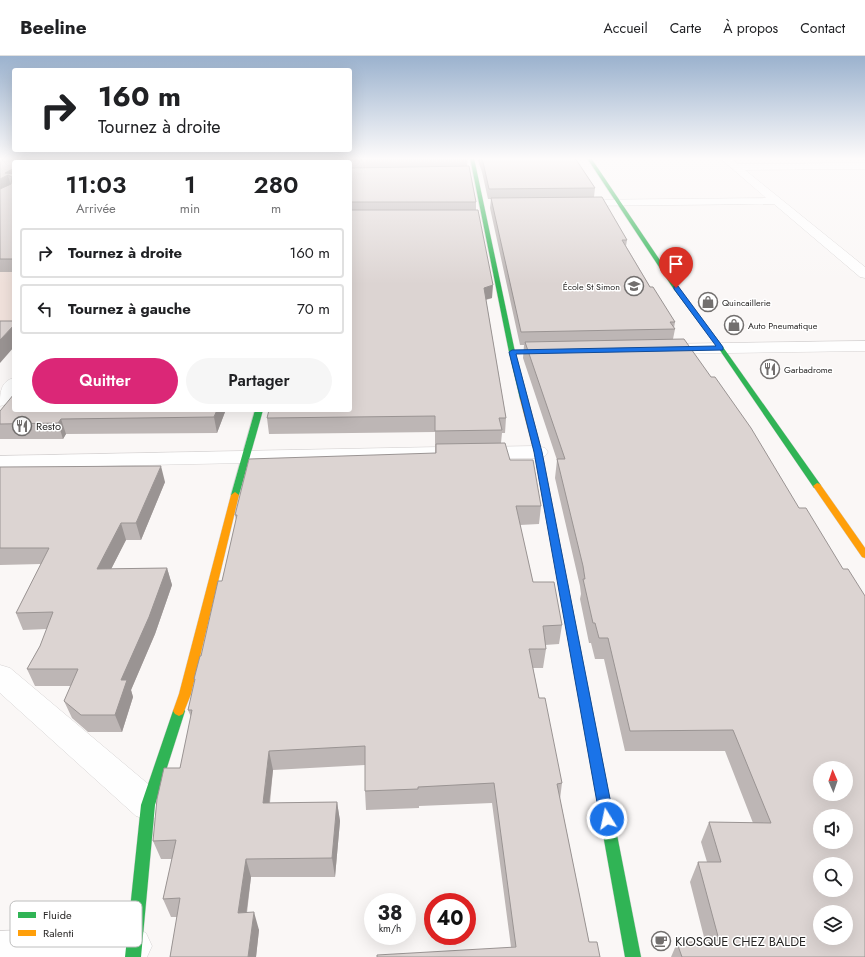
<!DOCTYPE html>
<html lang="fr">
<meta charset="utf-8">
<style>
:root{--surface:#fff;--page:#f6f6f6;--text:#202124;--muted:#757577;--line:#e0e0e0;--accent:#db2777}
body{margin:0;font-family:Jost,sans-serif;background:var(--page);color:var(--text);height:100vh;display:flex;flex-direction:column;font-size:15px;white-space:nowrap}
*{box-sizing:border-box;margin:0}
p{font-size:13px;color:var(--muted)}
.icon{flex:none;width:22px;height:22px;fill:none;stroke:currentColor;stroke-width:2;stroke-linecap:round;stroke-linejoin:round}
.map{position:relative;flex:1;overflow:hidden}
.details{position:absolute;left:12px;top:104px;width:340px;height:252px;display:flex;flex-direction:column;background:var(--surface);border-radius:4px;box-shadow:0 4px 16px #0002}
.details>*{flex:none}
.guide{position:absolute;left:12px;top:12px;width:340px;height:84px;border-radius:4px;box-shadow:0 4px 16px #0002;background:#fff;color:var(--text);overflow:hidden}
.needle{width:26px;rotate:358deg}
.tools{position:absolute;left:813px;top:705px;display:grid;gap:8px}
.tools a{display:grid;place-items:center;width:40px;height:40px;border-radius:50%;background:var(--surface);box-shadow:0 4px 16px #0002;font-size:20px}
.speed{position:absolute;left:364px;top:837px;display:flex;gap:8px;font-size:20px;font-weight:700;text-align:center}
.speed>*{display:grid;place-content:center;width:52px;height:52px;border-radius:50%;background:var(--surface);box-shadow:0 4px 16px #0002;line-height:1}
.speed small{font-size:10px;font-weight:400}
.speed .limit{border:6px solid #d22;background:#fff;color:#111}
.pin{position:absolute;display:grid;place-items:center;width:34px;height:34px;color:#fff;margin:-41px -17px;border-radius:50% 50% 50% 0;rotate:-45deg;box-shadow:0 0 4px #0007}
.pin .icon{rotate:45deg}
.me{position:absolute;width:44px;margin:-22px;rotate:350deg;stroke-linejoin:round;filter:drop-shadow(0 0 3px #0008)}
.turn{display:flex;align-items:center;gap:14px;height:84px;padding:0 20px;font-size:18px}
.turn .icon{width:52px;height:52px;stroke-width:2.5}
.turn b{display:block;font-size:28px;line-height:34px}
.eta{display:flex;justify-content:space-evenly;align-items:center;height:68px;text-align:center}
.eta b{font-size:24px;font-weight:600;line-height:28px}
.action{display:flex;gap:8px;margin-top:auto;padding:8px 20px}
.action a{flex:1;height:46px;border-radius:24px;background:var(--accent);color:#fff;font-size:16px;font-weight:600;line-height:46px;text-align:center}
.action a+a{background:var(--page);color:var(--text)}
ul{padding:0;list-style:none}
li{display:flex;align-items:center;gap:12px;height:50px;margin:0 8px 6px;padding:0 12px;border:2px solid var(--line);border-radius:4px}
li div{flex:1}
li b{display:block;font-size:15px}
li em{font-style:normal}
header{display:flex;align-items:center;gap:24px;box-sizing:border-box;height:56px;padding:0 20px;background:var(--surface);border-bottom:1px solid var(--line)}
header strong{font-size:19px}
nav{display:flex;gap:22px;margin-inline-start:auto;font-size:14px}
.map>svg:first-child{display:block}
.green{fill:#f1e2dc}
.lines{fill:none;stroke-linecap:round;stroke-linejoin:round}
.street-casing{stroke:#d6d3d3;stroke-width:1}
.fast-casing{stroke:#d6d3d3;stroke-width:1}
.slow-casing{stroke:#d6d3d3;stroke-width:1}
.street{fill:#fefefe;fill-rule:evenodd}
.fast{fill:#30b455;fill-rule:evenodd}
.slow{fill:#ff9f0a;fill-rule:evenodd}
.wall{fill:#bdb6b5}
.shaded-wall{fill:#9a9493}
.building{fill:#dcd4d2;stroke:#9a9493;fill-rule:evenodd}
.route{fill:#1a73e8;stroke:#114b97}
.labels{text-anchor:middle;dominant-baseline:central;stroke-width:3;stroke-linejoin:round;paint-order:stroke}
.far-poi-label{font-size:9px;fill:#282625;stroke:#fff;text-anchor:start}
.poi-label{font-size:11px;fill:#282625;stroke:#fff;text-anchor:start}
.near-poi-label{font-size:13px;fill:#282625;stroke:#fff;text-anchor:start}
.key{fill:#fff;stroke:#bebebe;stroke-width:1}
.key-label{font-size:11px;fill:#282625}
</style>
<header>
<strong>Beeline</strong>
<nav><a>Accueil</a><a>Carte</a><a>À propos</a><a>Contact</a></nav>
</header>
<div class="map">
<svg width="865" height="901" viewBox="0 0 865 901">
<rect width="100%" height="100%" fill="#faf7f6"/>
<!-- green -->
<path class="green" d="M0 216H14V276H0Z"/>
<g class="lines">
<!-- street casing -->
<g class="street-casing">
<path id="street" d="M720 102H731L738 108 865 107V113L745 114 865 211V222L860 221 774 148 576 150 570 147 576 144 766 142Z
M865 285V295L661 298 655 296 653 293 655 290 661 288Z
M14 322C14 335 15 347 0 350 0 338 0 325 14 322Z
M538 390 545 392 548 396 545 400 538 402 477 403 470 401 467 397 470 393 477 391Z
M441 391 448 393 451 397 448 401 441 403 0 412V400Z
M0 609 10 612 160 738 164 749 160 760 148 764 136 760 0 637Z
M133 871 146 877 152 890 147 901H0V875Z"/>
</g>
<!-- fast casing -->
<g class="fast-casing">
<path id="fast" d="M470 102H474L515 296 528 343 524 345 520 343 509 296Z
M587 102H591L678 231 723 291 820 428 821 430 820 432H814L719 293 673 232Z
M255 354H263L239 439 235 442 231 439Z
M568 551 572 552 573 555 641 901H625L563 555 564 552Z
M179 650 183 652 185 655 155 749 141 901H125L141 749 173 655 175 652Z"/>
</g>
<!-- slow casing -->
<g class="slow-casing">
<path id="slow" d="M521 341H527L528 343 542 396 573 555 572 558H564L563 555 534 396 520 343Z
M817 427 820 428 865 492V502L862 501 813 430Z
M235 436 239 439 191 638 183 658 179 660 175 658 173 655 179 638 231 439Z"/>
</g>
<!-- street -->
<use href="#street" class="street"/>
<!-- fast -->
<use href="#fast" class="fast"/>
<!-- slow -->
<use href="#slow" class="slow"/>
</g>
<!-- wall -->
<path class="wall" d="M0 102H46L40 106H14V216H0Z
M106 102H468L467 110 476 146V154L492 242 486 244 506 362 505 377H502L501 387 510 404 541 450 539 468 520 469 533 526 562 569 559 588 545 589 546 593 543 612H533L539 642 562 727 560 743 589 886 511 891 492 747 419 750V752L366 754 365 735V709L273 714 270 747 337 746 340 765 335 821H251L247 857 259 874 256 901H170L177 861H171L163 843 172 803H161L153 785 180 712 191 661 188 654 195 626 194 623 201 600 222 525 236 464 235 459 435 397V376L269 378 267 362 350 354V106H101Z
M477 102H575L595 132 594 141 627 184 626 190 650 231 675 266 674 272 675 273 673 283 865 901H671L677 887 705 885 690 826 698 806H707L701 786 709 766 753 767 725 695H625L604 603H595L591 587H589L580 543 581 538 580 530 555 422 557 404 523 302 524 289H520L490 152 491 143H488L482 116Z
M860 102H865V105Z
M14 354H233V356H225L217 377 66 378 63 383H0V355Z
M0 411 165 426 141 484H126L111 513 167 512 172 529 155 578 131 634 133 641 122 676H88L72 662 64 645 71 630H35L27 613 40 590 47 573 23 574 16 557 41 508 0 509Z"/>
<!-- shaded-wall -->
<path class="shaded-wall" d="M29 102H46L40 106H23Z
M14 112V124L12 121 8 119 11 130 0 135V123L5 117Z
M493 229 492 242 483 244 484 232Z
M14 269V291L0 307V284Z
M217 354H224L225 356 217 377 214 361Z
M61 363 66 378 63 383 58 367Z
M161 410 165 426 141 484 136 467Z
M121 467 126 484 103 529 97 513Z
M167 512 172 529 155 578 131 634 133 641 122 676 115 659 121 624Z
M269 695 273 714 267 766 263 747Z
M337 746 340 765 335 821 332 802Z
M246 803 251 821 244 875 238 857Z
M254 856 259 874 256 901H248Z"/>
<!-- building -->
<path class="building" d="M0 102H29L23 106H14V112L5 117 14 118V203H0V133L11 128 12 121 8 119 0 123Z
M106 102H468L349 103 348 104V106H101Z
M481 102H575L595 132 489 133 483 106Z
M469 110 476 146H350V112Z
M602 141 627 184H622L650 231H653L675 266H670L675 273 521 276 491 142Z
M350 154H478L493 229 484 232 506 362H499L502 374 435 375V360L267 362 269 354H350Z
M0 265H14V269L0 284Z
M684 283 711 321H715L751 372 799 452H806L843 513H848L865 540V901H682L677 887 719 884 698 806H721L709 766 771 767 733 674 630 675 608 582H599L595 567H593L583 523H585L583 510 557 403H565L525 286ZM820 712H846V738H820ZM820 760H846V786H820ZM820 808H846V834H820ZM820 856H846V882H820Z
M14 338V354H217L214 361 61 363 58 367 0 368V355Z
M505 387 510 404H533L541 450H516L533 526H554L562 569 543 570 546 593H529L539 642H545L562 727 557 728 589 886H597L600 901H377V899L516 891 494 727 418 731V733L365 735V690L269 695 263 747 337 746 332 802 246 803 238 857 254 856 248 901H170L180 842 163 843 176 784 153 785 157 743 164 712H180L192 654H188L195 623H194L200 600H201L218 525H222L237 459H235L249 403 436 397V388Z
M161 410 136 467H121L97 513 167 512 149 561 121 624H127L115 659H81L64 645 78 613H27L40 590 53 556 16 557 49 492H0V411Z"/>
<!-- sky -->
<linearGradient id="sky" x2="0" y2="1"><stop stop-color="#9bb2ce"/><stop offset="0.45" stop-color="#fdfbfb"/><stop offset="1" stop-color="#fdfbfb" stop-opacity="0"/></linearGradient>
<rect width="865" height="228" fill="url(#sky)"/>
<!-- route -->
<path class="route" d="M674 230H678L723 291V294L516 298 542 396 614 763 612 768 607 770 602 768 600 763 534 396 509 296 512 294 716 290 674 233Z"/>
<!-- icons -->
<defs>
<g id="school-ring" transform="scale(1)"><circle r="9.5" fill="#fff" stroke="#726f6e" stroke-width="1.5"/><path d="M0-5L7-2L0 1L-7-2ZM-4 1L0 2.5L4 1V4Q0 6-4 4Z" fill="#726f6e"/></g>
<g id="shop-ring" transform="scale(1)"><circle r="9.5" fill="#fff" stroke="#726f6e" stroke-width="1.5"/><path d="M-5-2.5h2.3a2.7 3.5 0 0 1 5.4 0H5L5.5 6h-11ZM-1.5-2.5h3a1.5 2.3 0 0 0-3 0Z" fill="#726f6e"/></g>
<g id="restaurant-ring" transform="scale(1)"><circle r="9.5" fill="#fff" stroke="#726f6e" stroke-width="1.5"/><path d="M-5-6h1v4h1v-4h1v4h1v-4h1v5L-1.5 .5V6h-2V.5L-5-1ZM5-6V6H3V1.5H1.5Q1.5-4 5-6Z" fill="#726f6e"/></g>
<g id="cafe-ring" transform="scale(1)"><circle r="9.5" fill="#fff" stroke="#726f6e" stroke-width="1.5"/><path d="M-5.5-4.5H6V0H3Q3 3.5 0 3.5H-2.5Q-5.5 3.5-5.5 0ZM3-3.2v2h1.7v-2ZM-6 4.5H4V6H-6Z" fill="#726f6e"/></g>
</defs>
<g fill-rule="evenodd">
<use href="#school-ring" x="634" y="230"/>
<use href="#shop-ring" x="708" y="246"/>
<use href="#shop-ring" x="734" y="269"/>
<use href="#restaurant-ring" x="770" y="313"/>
<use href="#restaurant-ring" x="22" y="370"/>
<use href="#cafe-ring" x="661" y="885"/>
</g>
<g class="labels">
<!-- far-poi labels -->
<g class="far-poi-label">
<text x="620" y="230" text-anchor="end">École St Simon</text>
<text x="722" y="246">Quincaillerie</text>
<text x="748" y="269">Auto Pneumatique</text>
<text x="784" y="313">Garbadrome</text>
</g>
<!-- poi labels -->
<g class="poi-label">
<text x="36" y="370">Resto</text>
</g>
<!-- near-poi labels -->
<g class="near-poi-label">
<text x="675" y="885">KIOSQUE CHEZ BALDE</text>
</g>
</g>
<!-- legend -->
<rect x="10" y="845" width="132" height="46" rx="6" class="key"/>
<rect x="18" y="856" width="18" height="6" fill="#30b455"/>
<rect x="18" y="874" width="18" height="6" fill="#ff9f0a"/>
<g class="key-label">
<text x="43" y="863">Fluide</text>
<text x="43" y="881">Ralenti</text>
</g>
</svg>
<div class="tools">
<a><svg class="needle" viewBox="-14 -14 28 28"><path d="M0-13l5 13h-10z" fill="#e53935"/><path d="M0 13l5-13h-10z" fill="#757577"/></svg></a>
<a><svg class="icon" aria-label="sound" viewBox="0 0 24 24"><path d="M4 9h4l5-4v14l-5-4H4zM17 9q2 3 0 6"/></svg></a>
<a><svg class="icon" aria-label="search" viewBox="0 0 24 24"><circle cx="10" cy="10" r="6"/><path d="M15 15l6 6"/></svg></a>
<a><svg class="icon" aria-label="layers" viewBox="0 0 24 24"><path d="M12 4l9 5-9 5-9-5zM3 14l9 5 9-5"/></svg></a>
</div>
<div class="speed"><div>38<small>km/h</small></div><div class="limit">40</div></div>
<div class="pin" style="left:676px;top:232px;background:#d93025"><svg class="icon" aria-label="arrive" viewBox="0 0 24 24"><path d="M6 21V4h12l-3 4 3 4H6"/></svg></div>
<svg class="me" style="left:607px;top:763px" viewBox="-20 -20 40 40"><circle r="17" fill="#1a73e8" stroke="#fff" stroke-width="3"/><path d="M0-11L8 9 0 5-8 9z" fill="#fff"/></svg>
<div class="guide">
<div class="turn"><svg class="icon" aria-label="right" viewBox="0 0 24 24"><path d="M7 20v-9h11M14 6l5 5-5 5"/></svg><div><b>160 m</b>Tournez à droite</div></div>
</div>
<section class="details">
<div class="eta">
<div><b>11:03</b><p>Arrivée</p></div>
<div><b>1</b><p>min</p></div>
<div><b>280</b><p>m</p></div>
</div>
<ul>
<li><svg class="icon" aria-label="right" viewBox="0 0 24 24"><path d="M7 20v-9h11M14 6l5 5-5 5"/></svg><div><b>Tournez à droite</b></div><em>160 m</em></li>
<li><svg class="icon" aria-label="left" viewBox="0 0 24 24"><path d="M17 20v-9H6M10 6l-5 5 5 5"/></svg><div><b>Tournez à gauche</b></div><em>70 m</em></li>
</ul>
<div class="action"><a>Quitter</a><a>Partager</a></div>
</section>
</div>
